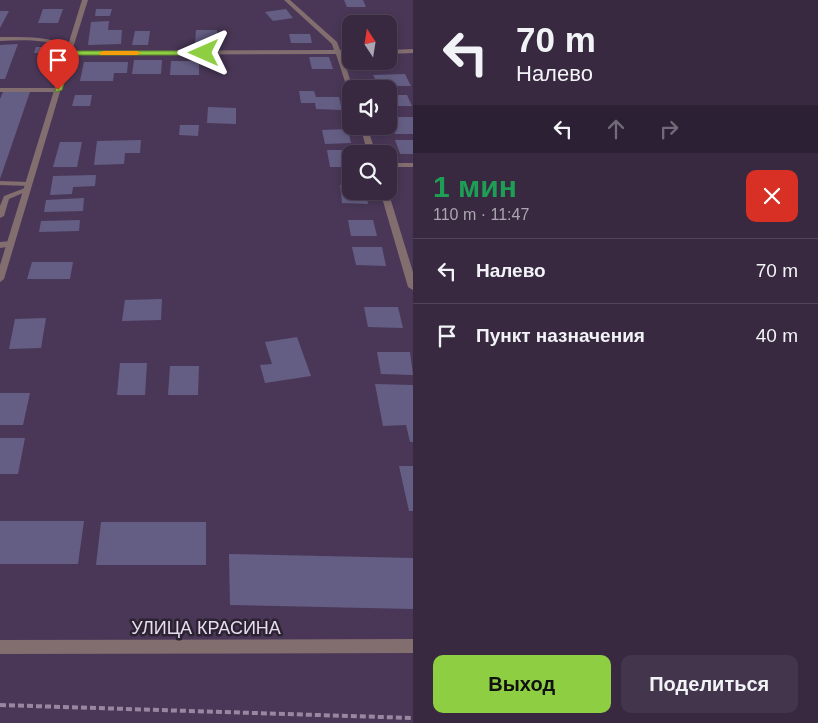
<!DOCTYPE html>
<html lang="ru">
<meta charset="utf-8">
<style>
:root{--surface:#382941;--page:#43354c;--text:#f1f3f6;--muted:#aba6b1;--line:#52455a;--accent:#8ece43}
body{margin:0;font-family:Helvetica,sans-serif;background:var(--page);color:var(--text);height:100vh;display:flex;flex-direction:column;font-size:19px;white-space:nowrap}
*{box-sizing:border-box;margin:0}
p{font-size:16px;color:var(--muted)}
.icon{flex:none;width:28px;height:28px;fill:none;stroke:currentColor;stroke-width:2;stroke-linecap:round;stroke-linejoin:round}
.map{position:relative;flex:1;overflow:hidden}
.sheet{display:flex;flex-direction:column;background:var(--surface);width:405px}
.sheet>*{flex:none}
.top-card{background:#382941;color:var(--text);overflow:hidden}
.needle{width:32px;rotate:348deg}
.tools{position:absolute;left:342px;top:15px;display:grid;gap:10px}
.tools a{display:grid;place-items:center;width:55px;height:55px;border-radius:10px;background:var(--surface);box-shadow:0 2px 8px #0003,0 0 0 1px var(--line);font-size:25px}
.pin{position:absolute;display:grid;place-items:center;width:42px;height:42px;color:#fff;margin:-51px -21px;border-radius:50% 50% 50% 0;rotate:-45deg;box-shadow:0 0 5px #0007}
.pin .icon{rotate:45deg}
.me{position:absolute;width:55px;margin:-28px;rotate:270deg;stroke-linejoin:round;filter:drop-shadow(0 0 4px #0008)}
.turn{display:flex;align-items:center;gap:18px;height:105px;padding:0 20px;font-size:22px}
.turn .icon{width:65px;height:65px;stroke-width:2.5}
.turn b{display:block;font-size:35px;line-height:42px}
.lanes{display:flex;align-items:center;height:48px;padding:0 20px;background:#0003;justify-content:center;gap:25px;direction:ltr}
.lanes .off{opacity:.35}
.round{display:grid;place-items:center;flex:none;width:52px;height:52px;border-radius:10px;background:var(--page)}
.headline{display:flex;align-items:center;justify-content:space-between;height:85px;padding:0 20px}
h1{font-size:30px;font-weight:600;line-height:38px;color:#1e9e55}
.cta{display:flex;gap:10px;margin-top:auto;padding:10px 20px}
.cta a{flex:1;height:58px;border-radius:10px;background:var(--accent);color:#111;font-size:20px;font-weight:600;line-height:58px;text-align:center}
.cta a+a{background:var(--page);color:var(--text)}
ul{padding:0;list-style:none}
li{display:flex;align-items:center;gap:15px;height:65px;padding:0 20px;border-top:1px solid var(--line)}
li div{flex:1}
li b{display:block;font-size:19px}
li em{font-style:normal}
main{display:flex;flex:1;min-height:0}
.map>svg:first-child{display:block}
.building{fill:#645e84}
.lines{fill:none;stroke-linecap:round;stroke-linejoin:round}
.path{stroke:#9787a1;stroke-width:4;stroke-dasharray:6 3;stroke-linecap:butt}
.service{fill:#826d6f;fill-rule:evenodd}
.minor{fill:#826d6f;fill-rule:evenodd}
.route{fill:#8ece43;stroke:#5c862c}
.slow{fill:#f59e0b}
.labels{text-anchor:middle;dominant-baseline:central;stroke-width:5;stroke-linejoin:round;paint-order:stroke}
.near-street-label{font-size:18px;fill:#e7dbef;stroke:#2b2331}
</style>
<main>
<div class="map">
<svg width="413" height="723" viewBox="0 0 413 723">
<rect width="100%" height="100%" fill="#4a3757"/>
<!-- building -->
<path class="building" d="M344 0H363L366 7H347Z
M43 9H63L58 23H38Z
M96 9H112L110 16H95Z
M286 9 293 18 273 21 265 12Z
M0 11H9L0 28Z
M352 17H369L372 24H354Z
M109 21 108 30H122L121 44 88 45 91 22Z
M196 30H217V40H212V44H195Z
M135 31H150L148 45H132Z
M289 34H310L312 43H291Z
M18 44 5 79H0V45Z
M36 47H46L45 53H34Z
M309 57H329L333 69H312Z
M389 57H391L394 64H369L367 61H389Z
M134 60H162L161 74H132Z
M171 61H199V75H170Z
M84 62H128L127 73H114L113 81H80Z
M405 74 411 86H379L373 75Z
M299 91H314L316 97H339L342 110 316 109 315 103H301Z
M3 92H30L0 179V99Z
M75 95H92L90 106H72Z
M389 95H407L412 106H389Z
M208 107 236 108V124L207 123Z
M389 117H413V134H395Z
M180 125H199L198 136 179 135Z
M348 129 351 143 325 144 322 130Z
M141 140 140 153H125L124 164 94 165 97 141Z
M395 140H413V154H400Z
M60 142H82L77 167H53Z
M327 150H356L357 154H351V167H330Z
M96 175 95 186 73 187 72 194 50 195 53 176Z
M340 185H351V191H366L368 204 342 203Z
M84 198 83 211 44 212 46 200Z
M80 220 79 231 39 232 41 221Z
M348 220H373L377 236H351Z
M352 247H382L386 266 356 265Z
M32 262H73L70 279H27Z
M162 299 161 320 122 321 125 300Z
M364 307H398L403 328 368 327Z
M46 318 41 348 9 349 15 319Z
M297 337 311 376 265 383 260 365 272 364 265 342Z
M377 352H410L413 375 381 374Z
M120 363H147L145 395H117Z
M170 366H199L198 395H168Z
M375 384 413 385V442H410L406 425 383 426Z
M0 393H30L23 425H0Z
M0 438H25L18 474H0Z
M399 466H413V511H409Z
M0 521H84L78 564H0Z
M101 522H206V565H96Z
M229 554 413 558V609L230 605Z"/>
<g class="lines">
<!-- path -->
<path class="path" d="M0 705 413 718"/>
<!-- service -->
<path class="service" d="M0 37C23 37 46 36 68 45L72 53 67 54 64 47C43 39 22 40 0 41Z
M0 88H58L61 90 58 92H0Z
M0 181 29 182 32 184 29 186 0 185Z
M25 188H27L30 190 9 199 4 216 0 218V206L4 196Z
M11 241 14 242V246L0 248V242Z"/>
<!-- minor -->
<path class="minor" d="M82 0H88L72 51 334 50 332 44 284 0H290L337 42 340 50H351V54H342L353 89H351V93L348 91 336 54 71 55 4 279 0 282V265Z
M413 49V53L389 54V50Z
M360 126H367L376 154H368Z
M389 163H413V167H389Z
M380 191H388L413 272V290L408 287Z
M413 639V653L0 654V640Z"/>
</g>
<!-- route -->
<path class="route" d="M69 51H204L207 53 204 55H72L62 90 55 92 66 53Z"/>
<!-- slow -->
<path class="slow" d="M103 51H137L141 53 137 55H100L99 53Z"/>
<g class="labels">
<!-- near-street labels -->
<g class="near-street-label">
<text x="206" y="628">УЛИЦА КРАСИНА</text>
</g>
</g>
</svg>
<div class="tools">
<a><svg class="needle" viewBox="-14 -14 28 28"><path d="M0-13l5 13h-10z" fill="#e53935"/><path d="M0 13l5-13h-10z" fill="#aba6b1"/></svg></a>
<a><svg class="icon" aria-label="sound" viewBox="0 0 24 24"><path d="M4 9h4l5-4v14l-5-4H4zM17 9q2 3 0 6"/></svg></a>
<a><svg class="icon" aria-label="search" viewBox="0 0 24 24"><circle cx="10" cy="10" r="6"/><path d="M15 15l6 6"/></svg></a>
</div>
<div class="pin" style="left:58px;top:90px;background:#d93025"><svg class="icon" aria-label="arrive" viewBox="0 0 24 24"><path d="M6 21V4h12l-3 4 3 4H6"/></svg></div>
<svg class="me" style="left:204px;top:53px" viewBox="-20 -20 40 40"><path d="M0-17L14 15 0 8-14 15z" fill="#8ece43" stroke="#fff" stroke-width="4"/></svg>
</div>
<section class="sheet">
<div class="top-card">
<div class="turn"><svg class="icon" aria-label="left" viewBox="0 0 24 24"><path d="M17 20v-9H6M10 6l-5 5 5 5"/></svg><div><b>70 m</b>Налево</div></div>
<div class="lanes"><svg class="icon" aria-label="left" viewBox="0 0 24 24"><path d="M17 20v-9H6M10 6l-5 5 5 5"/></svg><svg class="icon off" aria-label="ahead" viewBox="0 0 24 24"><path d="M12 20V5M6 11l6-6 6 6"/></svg><svg class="icon off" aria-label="right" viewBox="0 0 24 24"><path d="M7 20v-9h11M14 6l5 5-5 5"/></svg></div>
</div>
<div class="headline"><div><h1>1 мин</h1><p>110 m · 11:47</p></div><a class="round" style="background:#d93025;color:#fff"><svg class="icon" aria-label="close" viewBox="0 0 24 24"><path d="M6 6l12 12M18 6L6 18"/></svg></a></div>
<ul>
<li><svg class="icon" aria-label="left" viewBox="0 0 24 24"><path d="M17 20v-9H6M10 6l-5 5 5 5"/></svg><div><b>Налево</b></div><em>70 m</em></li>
<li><svg class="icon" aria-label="arrive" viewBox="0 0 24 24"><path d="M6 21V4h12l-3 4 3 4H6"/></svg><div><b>Пункт назначения</b></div><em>40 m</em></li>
</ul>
<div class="cta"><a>Выход</a><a>Поделиться</a></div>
</section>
</main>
